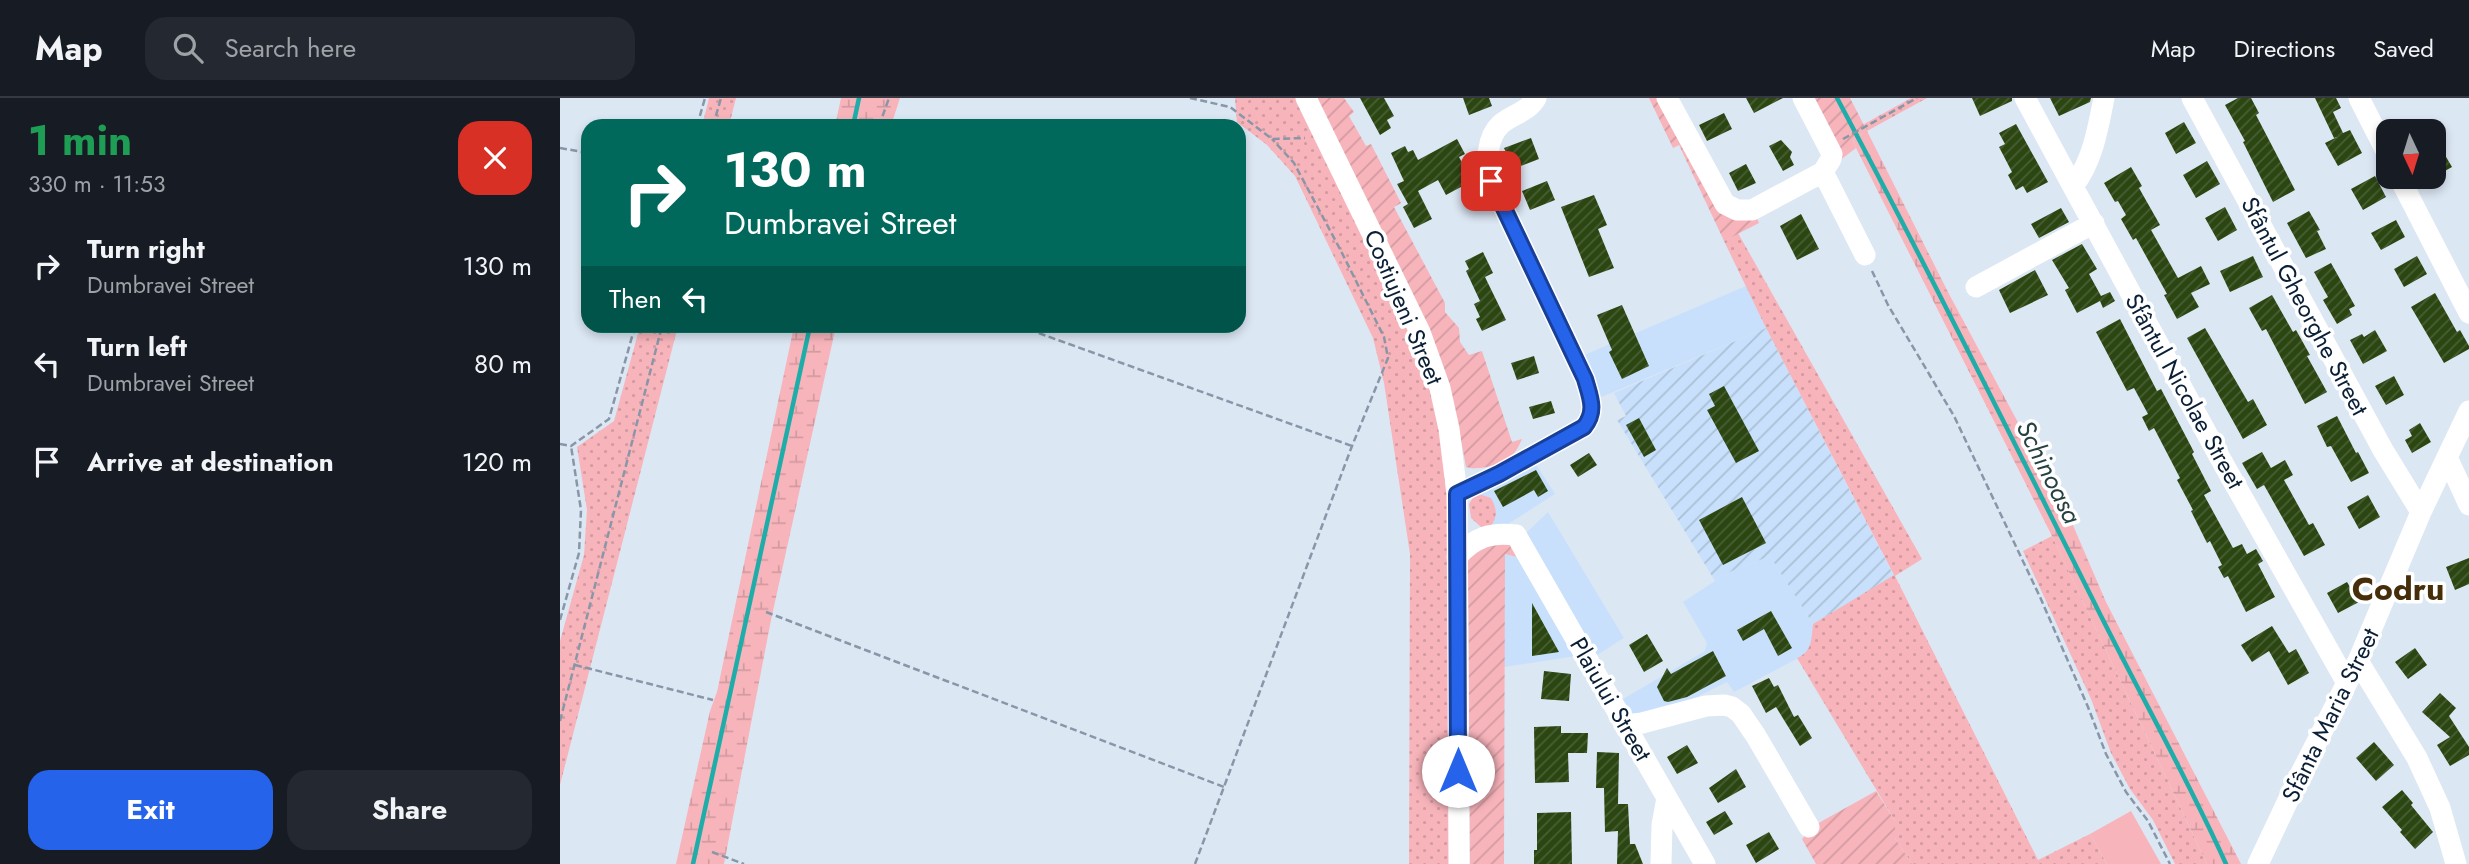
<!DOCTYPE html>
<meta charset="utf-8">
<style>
:root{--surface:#171b24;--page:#242831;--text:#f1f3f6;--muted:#9ea1a6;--line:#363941;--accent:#2563eb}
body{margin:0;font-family:Jost,sans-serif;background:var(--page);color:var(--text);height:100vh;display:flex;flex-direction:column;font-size:26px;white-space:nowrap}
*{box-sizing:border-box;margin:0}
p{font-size:23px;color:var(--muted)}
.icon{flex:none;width:38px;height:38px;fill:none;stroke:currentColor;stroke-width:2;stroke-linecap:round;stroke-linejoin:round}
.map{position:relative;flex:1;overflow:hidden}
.drawer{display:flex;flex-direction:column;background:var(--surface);width:560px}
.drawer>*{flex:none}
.top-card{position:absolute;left:21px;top:21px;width:665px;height:214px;border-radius:21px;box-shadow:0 4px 10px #0003;background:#00695c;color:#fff;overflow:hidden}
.needle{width:46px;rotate:176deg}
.tools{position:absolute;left:1816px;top:21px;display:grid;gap:14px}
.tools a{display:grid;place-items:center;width:70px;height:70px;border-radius:14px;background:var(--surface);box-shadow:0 4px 10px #0003;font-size:35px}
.pin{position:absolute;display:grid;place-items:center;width:60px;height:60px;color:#fff;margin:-30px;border-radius:14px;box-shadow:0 4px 10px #0006}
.me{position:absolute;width:77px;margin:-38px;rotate:0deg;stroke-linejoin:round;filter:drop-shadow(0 0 5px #0008)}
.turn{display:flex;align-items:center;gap:24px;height:147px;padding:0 28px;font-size:32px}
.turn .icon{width:91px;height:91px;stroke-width:2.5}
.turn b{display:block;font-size:49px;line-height:60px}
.then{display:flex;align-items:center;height:66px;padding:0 28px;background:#0003;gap:14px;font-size:26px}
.round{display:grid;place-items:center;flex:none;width:74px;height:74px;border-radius:21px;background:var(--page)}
.summary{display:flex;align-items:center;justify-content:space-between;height:119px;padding:0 28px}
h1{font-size:42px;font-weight:700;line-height:52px;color:#1e9e55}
.cta{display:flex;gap:14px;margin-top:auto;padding:14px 28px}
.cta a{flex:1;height:80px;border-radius:21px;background:var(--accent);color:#fff;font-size:28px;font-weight:700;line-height:80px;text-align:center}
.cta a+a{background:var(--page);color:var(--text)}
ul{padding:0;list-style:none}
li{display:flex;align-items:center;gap:21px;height:98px;padding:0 28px}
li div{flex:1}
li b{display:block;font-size:26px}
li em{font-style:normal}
header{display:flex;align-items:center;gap:42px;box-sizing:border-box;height:98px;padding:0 35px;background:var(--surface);border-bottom:2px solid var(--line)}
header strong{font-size:33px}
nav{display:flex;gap:38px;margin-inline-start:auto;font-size:24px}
.search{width:490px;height:63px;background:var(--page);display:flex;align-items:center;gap:18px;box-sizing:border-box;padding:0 24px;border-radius:21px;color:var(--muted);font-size:26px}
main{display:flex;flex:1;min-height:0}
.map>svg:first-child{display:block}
.built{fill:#c8e0fb}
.industrial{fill:url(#industrial-furrows)}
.grass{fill:url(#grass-dots)}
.wetland{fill:url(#wetland-marsh)}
.garden{fill:url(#garden-furrows)}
.pitch{fill:#f8b4bb}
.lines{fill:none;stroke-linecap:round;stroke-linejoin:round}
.stream{stroke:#1fada9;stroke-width:4.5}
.building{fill:url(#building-hatch)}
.path{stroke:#8897a8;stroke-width:2.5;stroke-dasharray:7 3.5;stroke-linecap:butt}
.minor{stroke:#fff;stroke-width:21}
.route-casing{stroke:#184099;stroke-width:18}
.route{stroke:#2563eb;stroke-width:12}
.labels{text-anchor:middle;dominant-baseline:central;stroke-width:7;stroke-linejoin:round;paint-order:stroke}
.street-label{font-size:24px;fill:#0a1f36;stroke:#fff}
.water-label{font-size:26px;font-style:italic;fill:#264240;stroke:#fff}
.district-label{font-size:32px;font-weight:bold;fill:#462e0a;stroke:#fff}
</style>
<header>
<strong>Map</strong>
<div class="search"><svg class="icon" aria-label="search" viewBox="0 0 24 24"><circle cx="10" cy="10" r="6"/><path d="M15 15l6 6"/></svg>Search here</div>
<nav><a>Map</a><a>Directions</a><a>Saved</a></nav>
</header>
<main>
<section class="drawer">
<div class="summary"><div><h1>1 min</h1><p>330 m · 11:53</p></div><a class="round" style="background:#d93025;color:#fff"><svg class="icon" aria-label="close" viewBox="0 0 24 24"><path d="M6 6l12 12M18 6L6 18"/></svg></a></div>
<ul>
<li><svg class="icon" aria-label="right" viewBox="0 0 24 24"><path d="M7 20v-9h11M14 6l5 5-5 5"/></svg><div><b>Turn right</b><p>Dumbravei Street</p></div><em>130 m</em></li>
<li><svg class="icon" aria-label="left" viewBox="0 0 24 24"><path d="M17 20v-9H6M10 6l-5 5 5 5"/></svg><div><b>Turn left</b><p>Dumbravei Street</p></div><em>80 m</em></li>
<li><svg class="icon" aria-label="arrive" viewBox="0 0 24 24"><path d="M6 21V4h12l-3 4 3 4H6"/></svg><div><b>Arrive at destination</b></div><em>120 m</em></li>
</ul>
<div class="cta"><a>Exit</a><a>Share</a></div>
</section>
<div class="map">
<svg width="1909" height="766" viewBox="0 0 1909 766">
<defs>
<pattern id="industrial-furrows" width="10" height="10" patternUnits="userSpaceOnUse" patternTransform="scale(1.75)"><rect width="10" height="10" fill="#c8e0fb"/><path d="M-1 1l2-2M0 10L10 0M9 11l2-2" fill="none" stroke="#aac0d8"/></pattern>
<pattern id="grass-dots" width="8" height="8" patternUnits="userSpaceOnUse" patternTransform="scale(1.75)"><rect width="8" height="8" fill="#f8b4bb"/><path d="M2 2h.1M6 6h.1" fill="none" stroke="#d39aa1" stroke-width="1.8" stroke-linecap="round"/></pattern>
<pattern id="wetland-marsh" width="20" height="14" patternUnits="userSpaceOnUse" patternTransform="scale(1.75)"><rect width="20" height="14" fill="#f8b4bb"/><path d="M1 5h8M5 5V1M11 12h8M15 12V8" fill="none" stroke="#d39aa1"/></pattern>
<pattern id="garden-furrows" width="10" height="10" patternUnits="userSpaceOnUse" patternTransform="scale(1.75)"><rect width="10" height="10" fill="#f8b4bb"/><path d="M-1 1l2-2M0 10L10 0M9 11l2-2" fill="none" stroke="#d39aa1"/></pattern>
<pattern id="building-hatch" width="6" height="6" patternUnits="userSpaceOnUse" patternTransform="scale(1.75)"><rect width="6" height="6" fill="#2c4612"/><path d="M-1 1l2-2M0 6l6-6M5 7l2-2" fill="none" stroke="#485e35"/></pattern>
</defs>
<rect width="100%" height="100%" fill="#dce7f4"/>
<!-- built -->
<path class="built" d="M1186 188 1206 230 1039 300 1022 258Z
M974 363 995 396 940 431 930 429 920 395Z
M988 414 1064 540 1037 557 965 436Z
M945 456 957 459 1016 558 944 569Z
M1210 458 1253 526 1251 549 1244 557 1174 594 1167 584 1107 614 1074 617 1063 601 1145 553 1147 545 1123 504 1155 483 1162 477Z"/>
<!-- industrial -->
<path class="industrial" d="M1206 230 1334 478 1253 526 1210 458 1162 477 1155 483 1057 322 1066 318 1054 295Z"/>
<!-- grass -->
<path class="grass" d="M149 0H176L169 28H142Z
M675 0H736L842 216 860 261 878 318 886 378 890 480V766H849L850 456 824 285 813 240 735 78 707 47 677 24Z
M1351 0H1367L1307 33 1304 26Z
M1178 135 1362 461 1335 478 1478 762 1530 736 1547 766H1352L1335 740V723L1237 560C1253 553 1251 541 1253 526L1334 477 1206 230 1164 143Z
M80 228H118L0 687V543L24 457 27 412 17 349 54 323Z
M916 395 931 400C937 411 938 419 930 429H921L911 420 909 406Z
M1492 438 1647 766H1615L1593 722 1570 691 1551 655 1531 601 1463 453Z"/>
<!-- wetland -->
<path class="wetland" d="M281 0H340L331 28H275Z
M1307 33 1389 196 1512 425 1546 504 1681 766H1647L1492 438 1296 50 1293 42Z
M234 228H276L211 522 164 766H116L150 613 157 594Z"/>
<!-- garden -->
<path class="garden" d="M757 0H784L794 14 789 18 806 48 811 46 841 105 834 109 885 205V214L899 230 900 244 909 257 922 253 952 344 962 341C959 348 955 356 949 360 939 367 918 373 906 369L899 331Z
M1089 0H1103L1150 88 1196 118 1199 125 1164 143 1119 47 1113 50Z
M1249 0H1290L1307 33 1293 42 1296 50 1275 66Z
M947 445 952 448 957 459 945 456 944 766H910L908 459 929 448Z
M1316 693 1335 723V740L1352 766H1256L1242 741 1255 727Z"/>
<!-- pitch -->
<path class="pitch" d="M1571 713 1601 766H1547L1530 736Z"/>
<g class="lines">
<!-- stream -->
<path class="stream" d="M1277 0C1366 167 1450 336 1535 506 1578 593 1626 677 1666 766
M293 28 299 0
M133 766 250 228"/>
</g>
<!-- building -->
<path class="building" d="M800 0H824L834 18 827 22 831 30 820 37Z
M903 0H929L932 8 909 17Z
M1186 0H1223L1194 15Z
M1412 0H1452V3L1420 18Z
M1490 0H1531L1530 4 1499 18Z
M1678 0H1691L1699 15 1696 17 1735 92 1713 104 1683 44 1685 43 1665 7Z
M1755 0H1776L1781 10 1773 14 1783 35 1790 32 1802 55 1778 68 1765 45 1777 39 1774 40Z
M1164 15 1172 31 1147 43 1139 27Z
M1624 24 1636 45 1616 56 1605 35Z
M1456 26 1488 84 1467 95 1463 88 1456 92 1448 77 1452 74 1439 49 1445 46 1439 35Z
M971 40 979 61 953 71 944 50Z
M897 41 905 56 899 59 912 83 886 97 878 82 858 93 872 121 854 130 843 109 848 106 837 86 844 83 831 55 845 48 848 54 853 52 858 62Z
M1221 42 1232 54 1230 59 1234 67 1223 73 1209 48Z
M1882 52 1892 69 1874 79V56Z
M1647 63 1660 86 1636 100 1623 77Z
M1186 66 1196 85 1178 93 1169 75Z
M1571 69 1582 88 1579 90 1600 127 1591 132 1618 180 1641 168 1650 186 1631 195 1639 209 1617 221 1604 197 1607 196 1576 140 1573 142 1561 121 1566 117 1558 103 1555 104 1544 85Z
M1815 78 1826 99 1803 112 1791 91Z
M987 83 995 102 970 112 962 93Z
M1034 97 1047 127 1038 131 1054 170 1029 179 1001 109Z
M1665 109 1677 132 1658 143 1645 120Z
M1501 110 1509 124 1479 140 1471 126Z
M1749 113 1760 132 1757 133 1766 151 1746 160 1727 125Z
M1241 116 1259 151 1237 162 1220 128Z
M1836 122 1845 139 1821 152 1811 135Z
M1522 146 1537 171 1529 176 1541 198 1550 194 1555 203 1543 210 1540 203 1517 215 1505 192 1509 190 1492 162Z
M923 154 933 175 925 179 946 222 922 233 916 221 920 219 914 206 920 203 906 173 909 171 905 163Z
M1693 158 1703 179 1670 194 1660 173Z
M1857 158 1867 176 1844 189 1834 171Z
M1771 165 1795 208 1789 211 1792 217 1777 226 1763 202 1768 199 1754 174Z
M1475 172 1488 197 1450 215 1439 192Z
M1875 195 1897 234 1900 232 1909 248V251L1884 265 1851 209Z
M1712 197 1733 234 1736 232 1750 257 1747 258 1767 294 1745 306 1706 231 1702 233 1689 210Z
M1062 207 1089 268 1062 281 1049 254 1052 252 1037 217Z
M1560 221 1597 293 1601 291 1634 354 1632 356 1651 393 1644 397 1673 450 1682 446 1687 456 1696 451 1703 463 1698 466 1715 499 1686 514 1668 478 1664 480 1658 469 1662 467 1650 443 1647 445 1631 413 1633 412 1617 382 1620 380 1594 330 1589 333 1582 319 1588 316 1574 290 1567 293 1536 234Z
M1645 230 1688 304 1693 301 1707 327 1683 341 1627 240Z
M1815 232 1827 253 1803 266 1790 242 1802 236 1804 239Z
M974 258 979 275 957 282 951 265Z
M1834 278 1844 297 1826 307 1815 288Z
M1164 288 1199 353 1176 365 1147 312 1155 308 1149 296Z
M991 303 995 315 973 321 969 309Z
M1777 318 1796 355 1798 354 1809 375 1791 384 1771 348 1767 349 1757 328Z
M1079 320 1096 352 1084 359 1066 327Z
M1860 325 1871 344 1852 355 1845 342 1852 338 1849 332Z
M1702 354 1711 370 1725 362 1733 377 1724 382 1749 427 1753 425 1765 447 1744 458 1704 387 1697 391 1682 365Z
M1029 355 1037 367 1018 379 1010 367Z
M976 372 988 393 978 399 974 392 943 409 934 393Z
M1808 397 1820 419 1799 431 1787 409Z
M1182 399 1206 445 1163 467 1139 422Z
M1909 460V486L1895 492 1886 469Z
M1787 484 1799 504 1778 515 1767 495Z
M972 505 999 554 972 558Z
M1211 513 1232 550 1218 558 1204 531 1183 543 1177 532Z
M1712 528 1729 555 1736 551 1749 575 1728 587 1709 553 1692 564 1681 547Z
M1087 536 1103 563 1084 574 1069 547Z
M1855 550 1867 567 1848 581 1835 564Z
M1153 553 1166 578 1127 599 1108 604 1104 603 1097 589 1107 570 1111 576Z
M984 573 1011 576 1009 603 981 601Z
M1209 580 1214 589 1218 587 1234 619 1238 617 1252 640 1240 648 1216 609 1206 615 1192 588Z
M1880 595 1896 610 1889 618 1909 649V657L1890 668 1877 647 1890 639 1862 614Z
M1001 628V635H1028L1027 655H1008L1009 684 975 685 974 629Z
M1814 644 1834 667 1816 683 1796 660Z
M1127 647 1138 665 1117 676 1107 659Z
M1037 654 1059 655 1058 706H1068L1070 746H1075L1083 766H1057L1058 733 1045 734 1044 690H1036Z
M1176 671 1186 689 1158 705 1149 690Z
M1842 692 1853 705 1851 707 1873 734 1855 751 1840 734 1842 732 1822 709Z
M1165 713 1173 726 1154 737 1146 724Z
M1011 714 1012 766H974V752H977V715Z
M1209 734 1219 751 1196 765 1186 747Z"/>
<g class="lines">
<!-- path -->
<path class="path" d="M630 0 670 9 712 41 745 40
M137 28 145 0
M153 28 161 0
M319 28 329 0
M1283 41 1357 0
M0 50 28 55
M1312 173 1328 207 1394 318 1480 499 1528 609 1546 656 1566 694 1588 723 1610 766
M459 228 792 348
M0 346 11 348 49 321 75 228
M206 514 664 689
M0 522 19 455 21 412 11 348
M15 567 153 602
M0 623 102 228
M152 754 184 766
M635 766 792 348 828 260 824 239 781 153 734 65 712 41"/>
<!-- minor -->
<path class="minor" d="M746 0 860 234 880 290 889 331 897 396 899 766
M1107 0 1165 106 1177 112H1192L1263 74 1271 61 1272 56 1243 0
M1465 0 1659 358 1787 585
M1632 0 1823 352 1861 414
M1799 0 1829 59
M1263 74 1305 157
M1839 79 1909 215
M1514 87C1533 62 1538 30 1544 0
M1416 189 1534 125
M1887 359 1909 407
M897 396 939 376 1024 329C1037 313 1030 299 1025 281L931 83C926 64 926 40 941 26 953 16 968 14 976 0
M897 459C914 439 931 434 956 437L1145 766
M1798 563 1857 660 1880 710 1896 766
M1066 627 1082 625 1146 608 1164 607 1172 609 1181 616 1196 638 1249 729
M1101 766 1102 727 1107 700
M1698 766 1739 679 1798 563 1861 414 1909 313"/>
</g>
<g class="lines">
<!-- route casing -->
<g class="route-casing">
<path id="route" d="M898 673 897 396 939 376 1024 329C1037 313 1030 299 1025 281L931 83"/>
</g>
<!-- route -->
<use href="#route" class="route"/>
</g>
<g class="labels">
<!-- street labels -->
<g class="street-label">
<text transform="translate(1745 208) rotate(62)">Sfântul Gheorghe Street</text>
<text transform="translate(844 209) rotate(67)">Costiujeni Street</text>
<text transform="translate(1625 293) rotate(61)">Sfântul Nicolae Street</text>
<text transform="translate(1051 601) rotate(60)">Plaiului Street</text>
<text transform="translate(1770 617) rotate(-64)">Sfânta Maria Street</text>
</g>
<!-- water labels -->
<g class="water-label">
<text transform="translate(1489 374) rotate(63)">Schinoasa</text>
</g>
<!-- district labels -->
<g class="district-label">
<text x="1838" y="491">Codru</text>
</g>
</g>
</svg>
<div class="tools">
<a><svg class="needle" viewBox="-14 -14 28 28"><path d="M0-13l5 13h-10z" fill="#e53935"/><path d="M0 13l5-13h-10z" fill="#9ea1a6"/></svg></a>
</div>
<div class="pin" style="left:931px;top:83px;background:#d93025"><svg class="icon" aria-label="arrive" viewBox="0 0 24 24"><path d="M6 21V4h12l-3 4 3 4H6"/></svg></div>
<svg class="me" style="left:898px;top:673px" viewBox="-20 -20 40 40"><circle r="19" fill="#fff"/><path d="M0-13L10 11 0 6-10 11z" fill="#2563eb"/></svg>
<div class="top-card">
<div class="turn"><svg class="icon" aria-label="right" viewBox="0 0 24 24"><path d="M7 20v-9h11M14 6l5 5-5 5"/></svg><div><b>130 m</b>Dumbravei Street</div></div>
<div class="then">Then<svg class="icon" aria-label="left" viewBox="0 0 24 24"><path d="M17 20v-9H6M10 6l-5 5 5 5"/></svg></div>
</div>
</div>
</main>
